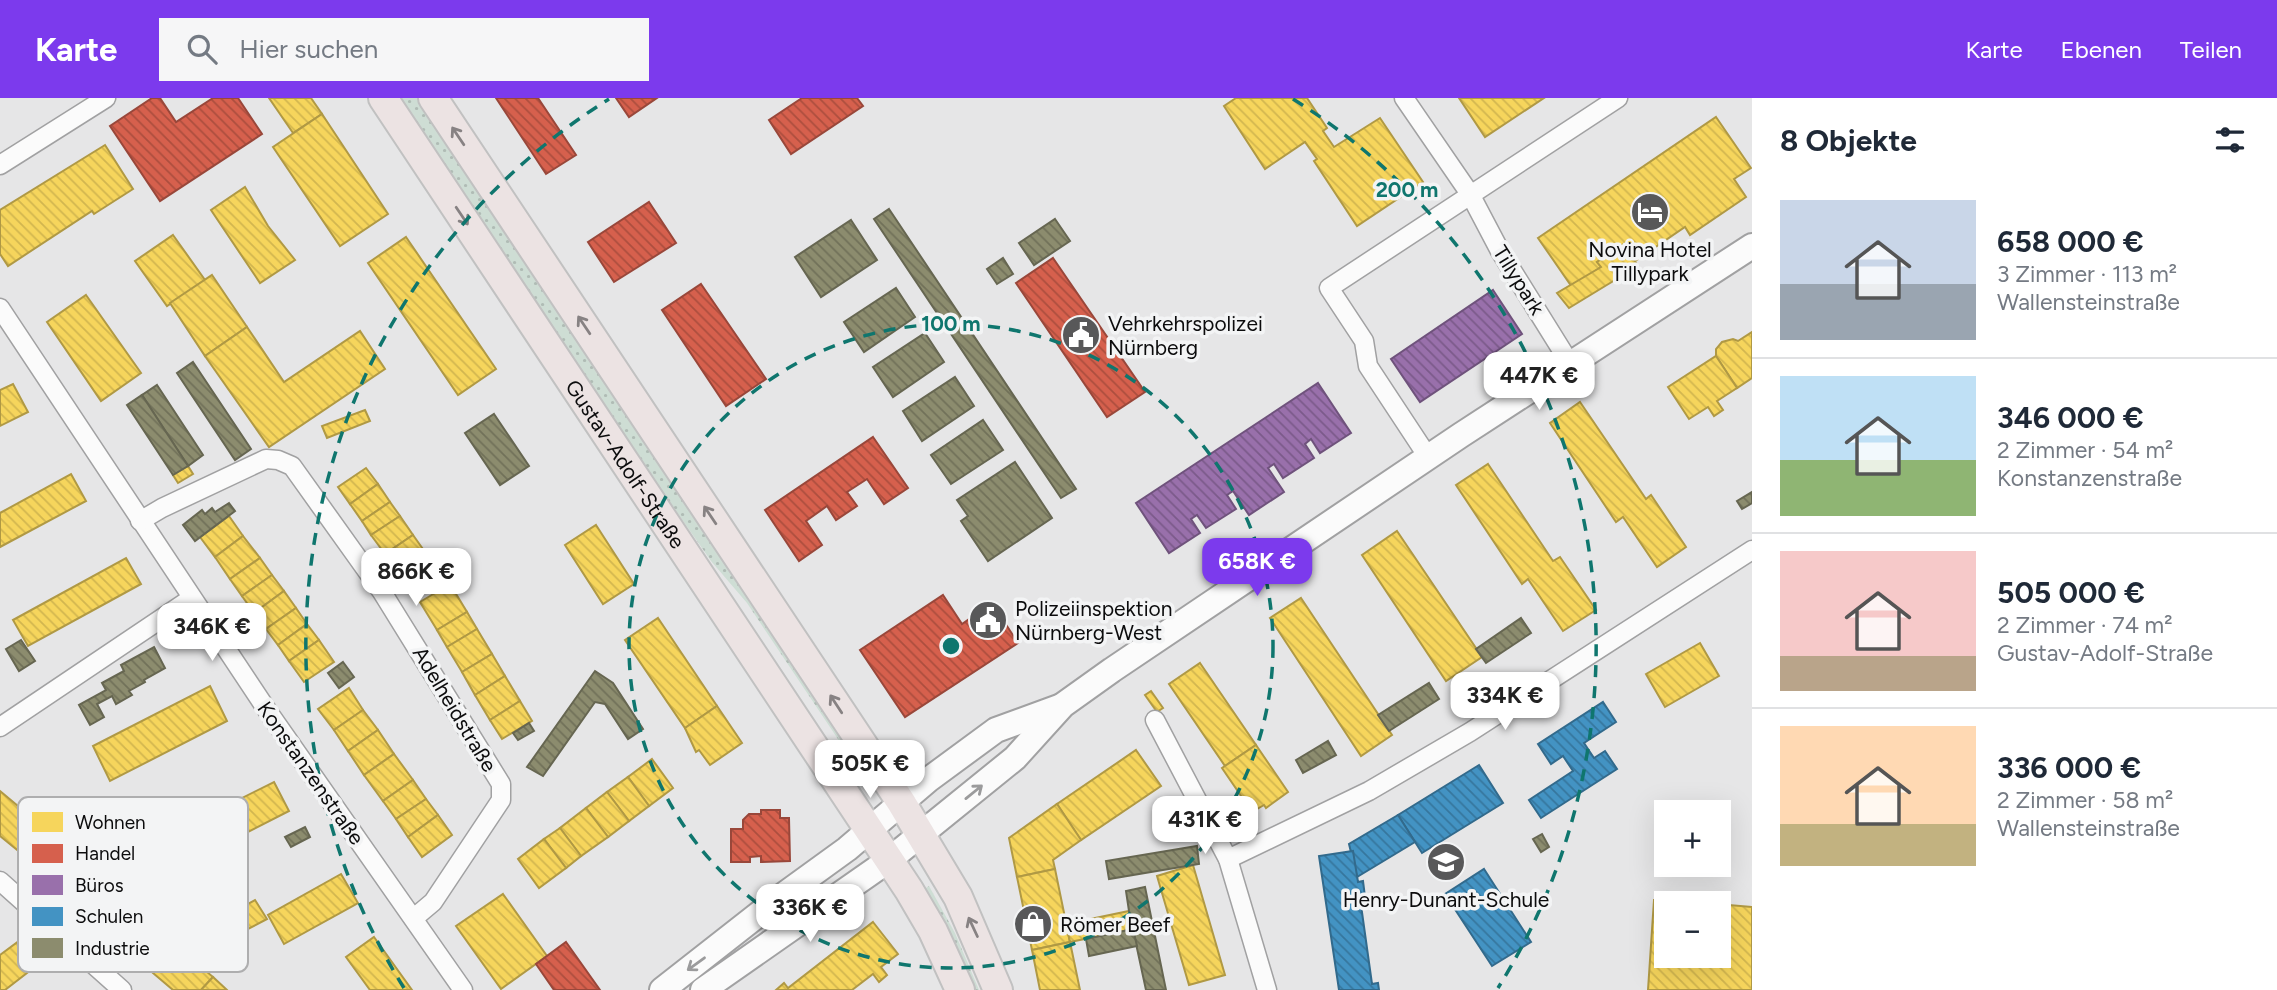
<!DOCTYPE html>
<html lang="de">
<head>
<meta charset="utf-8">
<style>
	:root { --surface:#fff; --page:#f6f6f7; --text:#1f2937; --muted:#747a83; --line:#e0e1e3; --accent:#7c3aed }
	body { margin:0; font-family:Figtree,sans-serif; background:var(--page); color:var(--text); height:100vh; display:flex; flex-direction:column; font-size:26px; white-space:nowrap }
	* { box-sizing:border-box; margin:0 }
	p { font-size:23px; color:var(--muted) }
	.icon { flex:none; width:38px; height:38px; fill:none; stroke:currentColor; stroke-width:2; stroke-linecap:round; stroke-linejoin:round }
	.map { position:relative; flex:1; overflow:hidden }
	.panel { display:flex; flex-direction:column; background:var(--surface); width:525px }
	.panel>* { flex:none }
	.tools { position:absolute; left:1654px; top:702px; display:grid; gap:14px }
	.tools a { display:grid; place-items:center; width:77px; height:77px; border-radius:0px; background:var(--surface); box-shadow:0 7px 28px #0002; font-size:35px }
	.price { position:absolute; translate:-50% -60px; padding:0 16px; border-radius:14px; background:#fff; color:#222; font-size:23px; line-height:46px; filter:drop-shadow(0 2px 4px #0008) }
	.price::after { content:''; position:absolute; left:50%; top:42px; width:21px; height:16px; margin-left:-10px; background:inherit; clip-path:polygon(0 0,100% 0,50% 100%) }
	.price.current { background:var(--accent); color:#fff }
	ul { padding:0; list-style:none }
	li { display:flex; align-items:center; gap:21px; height:175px; padding:0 28px }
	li+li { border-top:2px solid var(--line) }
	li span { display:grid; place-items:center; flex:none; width:196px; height:140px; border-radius:0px; color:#555 }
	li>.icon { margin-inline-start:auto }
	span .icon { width:84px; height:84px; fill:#fffc; stroke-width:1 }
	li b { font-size:30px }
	h2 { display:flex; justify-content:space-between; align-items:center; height:84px; padding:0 28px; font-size:30px }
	header { display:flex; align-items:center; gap:42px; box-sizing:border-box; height:98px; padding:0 35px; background:var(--accent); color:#fff }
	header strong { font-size:33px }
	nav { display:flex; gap:38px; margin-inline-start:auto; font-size:24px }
	.search { width:490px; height:63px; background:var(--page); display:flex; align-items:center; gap:18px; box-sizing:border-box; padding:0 24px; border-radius:0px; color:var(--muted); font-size:26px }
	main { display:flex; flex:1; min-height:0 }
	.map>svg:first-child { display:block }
	.grass { fill:url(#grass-dots) }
	.homes { fill:url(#homes-back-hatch); stroke:#b09944; stroke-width:2 }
	.shops { fill:url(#shops-back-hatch); stroke:#99473a; stroke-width:2 }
	.offices { fill:url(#offices-back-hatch); stroke:#6f527c; stroke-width:2 }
	.schools { fill:url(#schools-back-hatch); stroke:#326a8c; stroke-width:2 }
	.industry { fill:url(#industry-back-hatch); stroke:#666651; stroke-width:2 }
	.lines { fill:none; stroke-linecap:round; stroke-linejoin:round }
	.street-casing { stroke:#a1a1a2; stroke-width:21 }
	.secondary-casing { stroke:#a1a1a2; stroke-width:28 }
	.primary-casing { stroke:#c1c1c1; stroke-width:32 }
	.street { stroke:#fbfbfb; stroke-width:18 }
	.secondary { stroke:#fbfbfb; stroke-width:24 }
	.primary { stroke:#ece3e3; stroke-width:28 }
	.oneway { stroke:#878283 }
	.oneway2 { stroke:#9b9b9c }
	.ring { fill:none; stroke:#0f766e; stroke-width:3.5; stroke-dasharray:12 9 }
	.labels { text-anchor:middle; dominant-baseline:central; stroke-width:7; stroke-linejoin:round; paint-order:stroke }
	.poi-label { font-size:21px; fill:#0c0c0d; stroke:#f3f4f5; text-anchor:start }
	.street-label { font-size:21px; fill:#0c0c0d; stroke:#f3f4f5 }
	.key { fill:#f3f4f5; stroke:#aeaeaf; stroke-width:2 }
	.key-label { font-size:19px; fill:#0c0c0d }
	.centre { fill:#0f766e; stroke:#f3f4f5; stroke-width:3.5 }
	.ring-label { font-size:21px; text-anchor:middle; font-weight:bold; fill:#0f766e; stroke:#f3f4f5; stroke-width:7; stroke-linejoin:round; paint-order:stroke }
</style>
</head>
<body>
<header>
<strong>Karte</strong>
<div class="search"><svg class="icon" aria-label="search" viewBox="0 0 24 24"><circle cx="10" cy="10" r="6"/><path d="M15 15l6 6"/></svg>Hier suchen</div>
<nav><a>Karte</a><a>Ebenen</a><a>Teilen</a></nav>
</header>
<main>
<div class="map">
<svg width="1752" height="892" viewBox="0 0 1752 892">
	<defs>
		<pattern id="grass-dots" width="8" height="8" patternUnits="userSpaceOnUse" patternTransform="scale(1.75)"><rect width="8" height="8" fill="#ceddd4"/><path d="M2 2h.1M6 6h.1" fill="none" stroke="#b0bcb5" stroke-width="1.8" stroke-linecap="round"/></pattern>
		<pattern id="homes-back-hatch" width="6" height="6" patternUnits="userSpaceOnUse" patternTransform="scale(1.75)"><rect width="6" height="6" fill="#f6d55c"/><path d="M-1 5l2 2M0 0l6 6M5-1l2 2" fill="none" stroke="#d2b64f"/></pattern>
		<pattern id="shops-back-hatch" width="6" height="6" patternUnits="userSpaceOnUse" patternTransform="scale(1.75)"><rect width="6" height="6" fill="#d6604d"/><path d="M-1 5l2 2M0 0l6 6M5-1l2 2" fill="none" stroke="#ac4e3e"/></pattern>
		<pattern id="offices-back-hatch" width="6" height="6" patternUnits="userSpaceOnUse" patternTransform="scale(1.75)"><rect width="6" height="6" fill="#9970ab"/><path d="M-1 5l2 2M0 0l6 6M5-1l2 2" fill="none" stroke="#7b5a8a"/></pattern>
		<pattern id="schools-back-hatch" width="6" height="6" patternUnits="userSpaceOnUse" patternTransform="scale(1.75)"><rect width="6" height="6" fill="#4393c3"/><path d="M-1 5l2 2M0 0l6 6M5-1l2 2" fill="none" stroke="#36769d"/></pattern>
		<pattern id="industry-back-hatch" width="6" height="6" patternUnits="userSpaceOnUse" patternTransform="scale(1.75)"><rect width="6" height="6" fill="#8c8c6e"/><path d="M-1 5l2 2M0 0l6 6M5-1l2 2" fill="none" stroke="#717159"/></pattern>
	</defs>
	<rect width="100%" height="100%" fill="#e6e6e7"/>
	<!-- grass -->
	<g class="grass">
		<polygon points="400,0 422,0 866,669 860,674 747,505 711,463 639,360"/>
		<polygon points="929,788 955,835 979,892 972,892 923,792"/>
	</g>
	<!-- homes -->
	<g class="homes">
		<polygon points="269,0 311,0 322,16 293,35"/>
		<polygon points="1236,0 1307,0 1327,30 1323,33 1334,49 1380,20 1423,84 1357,128 1314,63 1317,61 1305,44 1265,71 1224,8"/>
		<polygon points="1459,0 1544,0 1485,39"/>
		<polygon points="322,16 388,116 340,148 273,49"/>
		<polygon points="1716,19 1751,70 1734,81 1746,99 1690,137 1685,129 1635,163 1624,146 1597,164 1601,169 1572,189 1538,140"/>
		<polygon points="105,47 133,91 94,116 92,113 8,168 0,156 0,112"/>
		<polygon points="245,89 268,128 295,162 260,185 211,112"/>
		<polygon points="173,137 205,182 167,208 135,163"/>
		<polygon points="406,139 496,271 458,297 368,165"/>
		<polygon points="1624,146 1638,168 1569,210 1557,195 1601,169 1597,164"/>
		<polygon points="212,177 247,229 205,258 170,205"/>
		<polygon points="86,197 141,275 101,303 47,224"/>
		<polygon points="247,229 284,284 360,233 385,271 269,349 205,258"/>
		<polygon points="1752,234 1752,280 1737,290 1716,258 1716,251 1722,244 1733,241 1738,243"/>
		<polygon points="1716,258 1737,290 1717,303 1723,312 1714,318 1708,309 1689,321 1668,289"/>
		<polygon points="13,286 28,314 0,328 0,292"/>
		<polygon points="1580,304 1646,401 1651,397 1686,449 1657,469 1623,419 1616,424 1550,325"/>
		<polygon points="365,312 370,323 327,340 322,328"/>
		<polygon points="1488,366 1553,463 1560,459 1596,512 1563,533 1528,481 1522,486 1456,387"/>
		<polygon points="188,368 193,376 178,385 173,377"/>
		<polygon points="366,370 378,386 350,406 338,389"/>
		<polygon points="71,376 86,403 0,449 0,415"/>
		<polygon points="378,386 390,404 362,423 350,406"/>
		<polygon points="390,404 400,418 371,437 362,423"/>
		<polygon points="229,418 243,438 215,459 200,439"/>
		<polygon points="400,418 413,437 385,456 371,437"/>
		<polygon points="596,427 634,486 603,506 565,447"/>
		<polygon points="1397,433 1482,559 1446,583 1362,457"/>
		<polygon points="413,437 430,461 401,481 385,456"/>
		<polygon points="243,438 260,460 230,481 215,459"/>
		<polygon points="126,460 141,486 28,548 13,522"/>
		<polygon points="260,460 272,477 242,498 230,481"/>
		<polygon points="272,477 284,493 254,515 242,498"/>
		<polygon points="450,486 467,514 437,532 420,504"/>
		<polygon points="284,493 296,510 266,531 254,515"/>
		<polygon points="1301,500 1392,637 1361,658 1270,520"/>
		<polygon points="296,510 307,526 278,547 266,531"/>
		<polygon points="467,514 477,531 447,549 437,532"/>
		<polygon points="658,520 717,608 685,630 625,542"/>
		<polygon points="307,526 319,542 289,563 278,547"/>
		<polygon points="477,531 492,556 462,574 447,549"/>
		<polygon points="319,542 334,564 304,584 289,563"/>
		<polygon points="1700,545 1719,578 1665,609 1646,576"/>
		<polygon points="492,556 505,578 475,597 462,574"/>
		<polygon points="1200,565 1256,647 1225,668 1169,586"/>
		<polygon points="505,578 520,603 490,622 475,597"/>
		<polygon points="210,588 227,623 110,683 93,648"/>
		<polygon points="349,590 363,612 334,632 318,611"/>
		<polygon points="1151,593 1163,610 1157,614 1145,597"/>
		<polygon points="520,603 532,623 502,641 490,622"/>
		<polygon points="717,608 742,645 710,667 699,652 696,654 685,630"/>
		<polygon points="363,612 378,632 348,653 334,632"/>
		<polygon points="378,632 394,656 364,677 348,653"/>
		<polygon points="1256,647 1288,694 1266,710 1264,707 1252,714 1222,670"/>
		<polygon points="1136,652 1161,688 1081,742 1057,706"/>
		<polygon points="394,656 413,682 383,703 364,677"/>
		<polygon points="652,661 673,690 649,708 628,679"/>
		<polygon points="628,679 649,708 629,723 607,694"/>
		<polygon points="413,682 426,701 396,721 383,703"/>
		<polygon points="274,684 289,713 199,759 184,729"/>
		<polygon points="0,693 49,734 40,745 55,758 43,773 0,738"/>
		<polygon points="607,694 629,723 608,739 586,710"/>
		<polygon points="426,701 438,717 408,739 396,721"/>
		<polygon points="1057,706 1081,742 1053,762 1055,771 1017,779 1009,740"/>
		<polygon points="586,710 608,739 581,758 560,730"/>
		<polygon points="438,717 452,737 422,759 408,739"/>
		<polygon points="560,730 581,758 566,770 544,741"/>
		<polygon points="544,741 566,770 539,790 518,761"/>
		<polygon points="1193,767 1225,877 1189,887 1157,778"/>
		<polygon points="1055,771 1070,844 1032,852 1017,779"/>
		<polygon points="145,772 174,797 155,820 176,838 172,844 213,879 201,892 173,892 120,847 152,810 129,791"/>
		<polygon points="341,776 358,805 284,846 268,817"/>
		<polygon points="503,796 547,858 501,891 456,828"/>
		<polygon points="255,802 267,821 248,831 233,814"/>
		<polygon points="1654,802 1697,805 1666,805 1666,858 1718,858 1718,806 1752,809 1752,892 1648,892"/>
		<polygon points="1129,813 1133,831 1070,844 1066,826"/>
		<polygon points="873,824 898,856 881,869 887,877 879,884 873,876 852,892 776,892 784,885 788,890"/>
		<polygon points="27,837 45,861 5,892 0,892 0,857"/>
		<polygon points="374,839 412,892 370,892 346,859"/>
		<polygon points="1070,844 1080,892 1040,892 1032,852"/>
		<polygon points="213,879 227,892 201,892"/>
	</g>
	<!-- shops -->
	<g class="shops">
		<polygon points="152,0 160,0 176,24 213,0 238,0 262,36 160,103 110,28"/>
		<polygon points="496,0 538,0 576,57 546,76"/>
		<polygon points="616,0 657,0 629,19"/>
		<polygon points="802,0 857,0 863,8 791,56 769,22"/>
		<polygon points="649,104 676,145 614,184 588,144"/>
		<polygon points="1053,160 1145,294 1107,319 1016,185"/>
		<polygon points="701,186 766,281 726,308 662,212"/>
		<polygon points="873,339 908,390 884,406 867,381 847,394 857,408 836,422 827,408 806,423 822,447 799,463 765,412"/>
		<polygon points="943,497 962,526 992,505 1018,545 905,619 860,552"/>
		<polygon points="761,712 780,712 780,720 789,720 790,763 761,764 761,758 750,759 750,764 731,764 731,731 743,731 743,722 749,716 761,716"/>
		<polygon points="566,844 600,892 554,892 536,866"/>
	</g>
	<!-- offices -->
	<g class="offices">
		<polygon points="1493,192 1522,236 1420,304 1391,261"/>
		<polygon points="1318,285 1351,335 1320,355 1311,341 1305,346 1314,360 1283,380 1274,366 1268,370 1284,394 1249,417 1233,393 1227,397 1236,411 1206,430 1197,417 1191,421 1200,435 1169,455 1136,405"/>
	</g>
	<!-- schools -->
	<g class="schools">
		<polygon points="1603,604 1616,624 1584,645 1594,660 1605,653 1617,671 1541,720 1529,702 1573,673 1563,658 1551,666 1538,646"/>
		<polygon points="1479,667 1503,705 1422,755 1398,717"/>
		<polygon points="1398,717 1415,744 1357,779 1349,746"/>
		<polygon points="1353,753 1358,784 1363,783 1365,799 1360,800 1372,886 1378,885 1379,892 1339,892 1319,758"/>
		<polygon points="1484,771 1531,844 1492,868 1445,796"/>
	</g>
	<!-- industry -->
	<g class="industry">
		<polygon points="889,111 1076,391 1061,400 874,121"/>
		<polygon points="1055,121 1070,143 1034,167 1019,145"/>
		<polygon points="851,122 877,162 821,199 795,159"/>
		<polygon points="1003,160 1013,176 997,186 987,171"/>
		<polygon points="896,190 915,219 864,254 844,224"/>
		<polygon points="925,235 944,264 893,299 873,269"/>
		<polygon points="193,264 251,351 235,362 177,275"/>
		<polygon points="955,279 974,308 922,343 903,313"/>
		<polygon points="157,287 203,357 188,368 142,297"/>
		<polygon points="142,297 188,368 173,377 127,307"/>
		<polygon points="494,316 529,368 500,387 465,335"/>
		<polygon points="983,322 1003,352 951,386 931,357"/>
		<polygon points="1015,364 1052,420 988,463 961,423 968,418 957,402"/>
		<polygon points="1752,394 1752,405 1742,411 1737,403"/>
		<polygon points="229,405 235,413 195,443 183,427 202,412 205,416 212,410 215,414"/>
		<polygon points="1521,520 1531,535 1486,565 1476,551"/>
		<polygon points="21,542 35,563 19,573 6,551"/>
		<polygon points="154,549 165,570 144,582 145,584 129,593 132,597 116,606 112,598 97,606 104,619 90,627 79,607 106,592 102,585 124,573 121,567"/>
		<polygon points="343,564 354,579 339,590 328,575"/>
		<polygon points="595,573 613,585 643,631 628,641 605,606 595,604 543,678 527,669"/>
		<polygon points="1429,585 1439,601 1389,633 1378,617"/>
		<polygon points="529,625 534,633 518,642 513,635"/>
		<polygon points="1328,643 1336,657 1303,675 1296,662"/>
		<polygon points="305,729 310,739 291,749 285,739"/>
		<polygon points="1542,736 1549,749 1541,754 1533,741"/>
		<polygon points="1197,748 1199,766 1109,781 1106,763"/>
		<polygon points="1145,789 1166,892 1146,892 1129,813 1126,793"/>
		<polygon points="1133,831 1137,848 1089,858 1086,841"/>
	</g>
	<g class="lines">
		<defs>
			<g id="street">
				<polyline points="1404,0 1470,96 1500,153 1571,267"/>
				<polyline points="0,67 106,0"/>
				<polyline points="0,210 269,615 463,892"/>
				<polyline points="1428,359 1368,268 1364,243 1329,190 1618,0"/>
				<polyline points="140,423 162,410 266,361 278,362 292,368 382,494 501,686 501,702 433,804 414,820"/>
				<polyline points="1155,622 1228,761 1267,892"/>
				<polyline points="0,629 192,500"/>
				<polyline points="1228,761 1369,693 1470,634 1752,452"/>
				<polyline points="0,783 122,892"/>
			</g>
			<g id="secondary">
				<polyline points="662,892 778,801 847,751 928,682 996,632 1059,609"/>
				<polyline points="703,892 889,762 1015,660 1063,607 1112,572 1461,337 1752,148"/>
			</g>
			<g id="primary">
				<path id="s1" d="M383,0L909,792L933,833L960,892"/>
				<polyline points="433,0 901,704 958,799 998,892"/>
			</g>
		</defs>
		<!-- street casing -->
		<use href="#street" class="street-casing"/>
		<!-- secondary casing -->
		<use href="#secondary" class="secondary-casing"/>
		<!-- primary casing -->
		<use href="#primary" class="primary-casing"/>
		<!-- street -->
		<use href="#street" class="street"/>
		<!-- secondary -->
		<use href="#secondary" class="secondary"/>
		<!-- primary -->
		<use href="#primary" class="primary"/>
	</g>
	<!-- one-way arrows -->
	<defs><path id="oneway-shaft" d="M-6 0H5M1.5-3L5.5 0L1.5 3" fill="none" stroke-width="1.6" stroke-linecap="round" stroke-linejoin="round" transform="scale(1.75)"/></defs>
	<g class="oneway">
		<use href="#oneway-shaft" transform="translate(458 38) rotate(-124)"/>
		<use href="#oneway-shaft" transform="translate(462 118) rotate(56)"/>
		<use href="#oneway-shaft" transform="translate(584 227) rotate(-124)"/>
		<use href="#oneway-shaft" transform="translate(710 417) rotate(-124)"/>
		<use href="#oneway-shaft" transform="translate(836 606) rotate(-123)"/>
		<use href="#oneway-shaft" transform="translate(973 829) rotate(-115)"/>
	</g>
	<g class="oneway2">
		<use href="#oneway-shaft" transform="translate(974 694) rotate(-39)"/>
		<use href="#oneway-shaft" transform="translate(696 866) rotate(144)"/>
	</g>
	<!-- distance rings -->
	<g class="ring">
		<circle cx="951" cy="548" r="322"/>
		<path d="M404 890A645 645 0 0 1 609 1M1293 1A645 645 0 0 1 1498 890"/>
	</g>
	<!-- icons -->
	<defs>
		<symbol id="hotel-disc" viewBox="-11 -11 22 22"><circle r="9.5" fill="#585859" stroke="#f3f4f5"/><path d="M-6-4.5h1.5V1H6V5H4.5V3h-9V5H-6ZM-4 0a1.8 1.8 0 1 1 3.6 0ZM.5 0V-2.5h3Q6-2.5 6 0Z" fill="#fff"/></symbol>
		<symbol id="civic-disc" viewBox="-11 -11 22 22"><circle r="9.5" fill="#585859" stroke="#f3f4f5"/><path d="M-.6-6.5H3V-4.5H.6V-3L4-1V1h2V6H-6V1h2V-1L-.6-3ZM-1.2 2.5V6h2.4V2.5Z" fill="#fff"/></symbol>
		<symbol id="school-disc" viewBox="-11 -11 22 22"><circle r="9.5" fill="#585859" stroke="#f3f4f5"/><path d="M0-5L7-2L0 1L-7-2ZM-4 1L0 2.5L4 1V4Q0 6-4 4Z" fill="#fff"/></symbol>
		<symbol id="shop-disc" viewBox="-11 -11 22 22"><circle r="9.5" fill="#585859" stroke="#f3f4f5"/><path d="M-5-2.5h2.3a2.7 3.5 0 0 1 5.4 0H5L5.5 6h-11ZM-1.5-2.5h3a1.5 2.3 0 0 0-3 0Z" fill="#fff"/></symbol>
	</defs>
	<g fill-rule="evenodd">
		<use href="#hotel-disc" x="1628" y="92" width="44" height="44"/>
		<use href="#civic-disc" x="1059" y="215" width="44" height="44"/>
		<use href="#civic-disc" x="966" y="500" width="44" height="44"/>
		<use href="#school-disc" x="1424" y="742" width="44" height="44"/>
		<use href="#shop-disc" x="1011" y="804" width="44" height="44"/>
	</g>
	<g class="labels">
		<!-- poi labels -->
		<g class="poi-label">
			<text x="1650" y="151" text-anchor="middle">Novina Hotel<tspan x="1650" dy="24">Tillypark</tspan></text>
			<text x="1108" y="225">Vehrkehrspolizei<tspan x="1108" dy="24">Nürnberg</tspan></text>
			<text x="1015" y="510">Polizeiinspektion<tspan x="1015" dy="24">Nürnberg-West</tspan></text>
			<text x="1446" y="801" text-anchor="middle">Henry-Dunant-Schule</text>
			<text x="1060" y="826">Römer Beef</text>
		</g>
		<!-- street labels -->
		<g class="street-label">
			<text transform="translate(1519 182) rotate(58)">Tillypark</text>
			<text stroke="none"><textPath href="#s1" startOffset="439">Gustav-Adolf-Straße</textPath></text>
			<text transform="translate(455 611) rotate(59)">Adelheidstraße</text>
			<text transform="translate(311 675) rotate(55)">Konstanzenstraße</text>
		</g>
	</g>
	<!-- legend -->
	<rect x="18" y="699" width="230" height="175" rx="10" class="key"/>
	<rect x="32" y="714" width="31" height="20" fill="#f6d55c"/>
	<rect x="32" y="746" width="31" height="19" fill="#d6604d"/>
	<rect x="32" y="777" width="31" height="20" fill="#9970ab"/>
	<rect x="32" y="809" width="31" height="19" fill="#4393c3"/>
	<rect x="32" y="840" width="31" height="20" fill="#8c8c6e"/>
	<g class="key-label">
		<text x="75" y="731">Wohnen</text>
		<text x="75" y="762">Handel</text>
		<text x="75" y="794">Büros</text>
		<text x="75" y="825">Schulen</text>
		<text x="75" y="857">Industrie</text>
	</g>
	<circle cx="951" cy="548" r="10" class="centre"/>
	<g class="ring-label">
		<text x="1407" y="99">200 m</text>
		<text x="951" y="233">100 m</text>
	</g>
</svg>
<div class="tools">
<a>+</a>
<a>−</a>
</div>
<b class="price" style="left:1539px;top:314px">447K €</b>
<b class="price current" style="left:1257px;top:500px">658K €</b>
<b class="price" style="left:416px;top:510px">866K €</b>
<b class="price" style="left:212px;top:565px">346K €</b>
<b class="price" style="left:1505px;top:634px">334K €</b>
<b class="price" style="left:870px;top:702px">505K €</b>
<b class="price" style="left:1205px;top:758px">431K €</b>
<b class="price" style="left:810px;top:846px">336K €</b>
</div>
<section class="panel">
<h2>8 Objekte<svg class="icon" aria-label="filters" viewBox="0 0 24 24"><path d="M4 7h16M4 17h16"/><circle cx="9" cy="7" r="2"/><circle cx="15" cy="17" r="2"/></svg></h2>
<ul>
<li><span style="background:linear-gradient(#c9d6e8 60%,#9aa5b1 0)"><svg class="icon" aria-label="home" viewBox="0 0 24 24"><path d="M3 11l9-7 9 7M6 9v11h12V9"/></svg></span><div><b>658 000 €</b><p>3 Zimmer · 113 m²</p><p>Wallensteinstraße</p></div></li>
<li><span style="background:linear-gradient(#bfe0f5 60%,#8fb573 0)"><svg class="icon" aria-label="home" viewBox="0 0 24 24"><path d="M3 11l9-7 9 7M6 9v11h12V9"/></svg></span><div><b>346 000 €</b><p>2 Zimmer · 54 m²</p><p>Konstanzenstraße</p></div></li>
<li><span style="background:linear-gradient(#f6c9c9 75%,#b9a48a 0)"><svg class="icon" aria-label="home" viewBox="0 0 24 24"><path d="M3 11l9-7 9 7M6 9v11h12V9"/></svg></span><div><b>505 000 €</b><p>2 Zimmer · 74 m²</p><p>Gustav-Adolf-Straße</p></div></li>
<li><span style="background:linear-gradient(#ffd9b3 70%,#c2b280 0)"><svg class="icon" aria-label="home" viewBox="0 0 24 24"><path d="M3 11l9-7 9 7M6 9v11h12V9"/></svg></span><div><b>336 000 €</b><p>2 Zimmer · 58 m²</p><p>Wallensteinstraße</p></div></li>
</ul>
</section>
</main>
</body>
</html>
